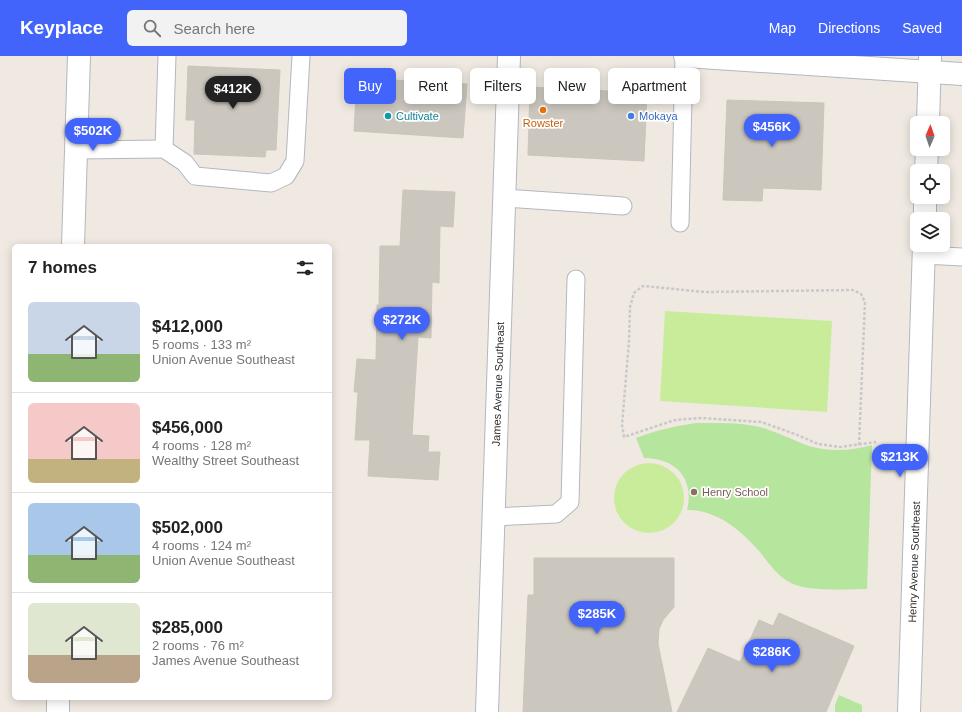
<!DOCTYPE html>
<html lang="en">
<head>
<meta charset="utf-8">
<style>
	:root { --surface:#fff; --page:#f2f2f2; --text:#222; --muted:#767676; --line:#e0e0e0; --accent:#4264fb }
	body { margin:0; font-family:Helvetica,sans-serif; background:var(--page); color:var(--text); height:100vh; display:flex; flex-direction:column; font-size:15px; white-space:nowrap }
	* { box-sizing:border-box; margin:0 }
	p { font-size:13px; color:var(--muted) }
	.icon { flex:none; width:22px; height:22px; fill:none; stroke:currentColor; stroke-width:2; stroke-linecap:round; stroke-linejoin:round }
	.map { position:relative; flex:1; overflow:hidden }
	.side { position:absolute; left:12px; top:188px; width:320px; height:456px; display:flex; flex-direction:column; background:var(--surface); border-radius:6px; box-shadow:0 2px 10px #0003 }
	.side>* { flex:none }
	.hud { position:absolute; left:344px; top:12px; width:380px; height:36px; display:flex; gap:8px }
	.needle { width:26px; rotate:2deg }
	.fabs { position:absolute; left:910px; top:60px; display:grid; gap:8px }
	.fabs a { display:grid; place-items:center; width:40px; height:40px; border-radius:6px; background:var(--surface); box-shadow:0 2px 10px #0003; font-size:20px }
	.price { position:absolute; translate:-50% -34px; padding:0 9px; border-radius:14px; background:var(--accent); color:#fff; font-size:13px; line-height:26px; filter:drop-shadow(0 1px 2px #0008) }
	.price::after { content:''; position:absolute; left:50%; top:24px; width:12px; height:9px; margin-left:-6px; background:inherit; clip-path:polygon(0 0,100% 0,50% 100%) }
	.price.active { background:#222; color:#fff }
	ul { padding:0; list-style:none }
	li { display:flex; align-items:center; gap:12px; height:100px; padding:0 16px }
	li+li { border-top:1px solid var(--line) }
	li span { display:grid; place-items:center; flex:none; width:112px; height:80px; border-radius:6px; color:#555 }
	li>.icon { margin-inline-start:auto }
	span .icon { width:48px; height:48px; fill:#fffc; stroke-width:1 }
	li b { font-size:17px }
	h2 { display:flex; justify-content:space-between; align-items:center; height:48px; padding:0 16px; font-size:17px }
	.chip { padding:0 14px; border-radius:6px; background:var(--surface); box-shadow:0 2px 10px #0003; font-size:14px; line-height:36px }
	.chip.active { background:var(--accent); color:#fff }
	header { display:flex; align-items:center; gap:24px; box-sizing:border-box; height:56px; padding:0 20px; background:var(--accent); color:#fff }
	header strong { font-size:19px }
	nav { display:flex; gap:22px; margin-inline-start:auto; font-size:14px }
	.search { width:280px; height:36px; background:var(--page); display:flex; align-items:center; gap:10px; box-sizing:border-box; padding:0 14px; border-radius:6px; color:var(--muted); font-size:15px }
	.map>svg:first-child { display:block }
	.green { fill:#b6e59e }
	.pitch { fill:#c9ec9a }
	.building { fill:#cbc7bf; stroke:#cbc5ba }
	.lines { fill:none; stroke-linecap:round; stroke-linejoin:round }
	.service-casing { stroke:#b4b7c1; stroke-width:19 }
	.minor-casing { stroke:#b4b7c1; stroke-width:24 }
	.secondary-casing { stroke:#b4b7c1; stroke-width:24 }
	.path { stroke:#c9c9c9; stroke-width:2.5; stroke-dasharray:3 2; stroke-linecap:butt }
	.service { stroke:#fff; stroke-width:17 }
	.minor { stroke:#fff; stroke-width:22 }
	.secondary { stroke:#fff; stroke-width:22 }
	.food-dot { fill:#e8710a; stroke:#fff; stroke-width:1.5 }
	.culture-dot { fill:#0f9aa8; stroke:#fff; stroke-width:1.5 }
	.shop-dot { fill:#3f7fe0; stroke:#fff; stroke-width:1.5 }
	.education-dot { fill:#8d6e63; stroke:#fff; stroke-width:1.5 }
	.labels { text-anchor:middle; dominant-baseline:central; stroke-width:3.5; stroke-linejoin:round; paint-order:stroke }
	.culture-label { font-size:11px; fill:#0d838f; stroke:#fff; text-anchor:start }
	.shop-label { font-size:11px; fill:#366cbe; stroke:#fff; text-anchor:start }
	.food-label { font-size:11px; fill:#c56008; stroke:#fff }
	.street-label { font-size:11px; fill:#2e2e2e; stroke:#fff }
	.education-label { font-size:11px; fill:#785e54; stroke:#fff; text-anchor:start }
</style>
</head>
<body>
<header>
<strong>Keyplace</strong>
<div class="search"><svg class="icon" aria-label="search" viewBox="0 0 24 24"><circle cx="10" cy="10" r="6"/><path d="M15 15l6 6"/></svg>Search here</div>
<nav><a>Map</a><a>Directions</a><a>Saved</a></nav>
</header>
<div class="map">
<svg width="962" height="656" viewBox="0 0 962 656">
	<rect width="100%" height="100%" fill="#efe9e1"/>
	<!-- green -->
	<g class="green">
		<path d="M696,367C718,367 739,366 760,371C777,376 792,384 809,390C830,396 850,395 872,389L867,533C847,533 808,536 791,527C777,520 769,507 759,495C741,474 715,453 687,454C695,422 675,402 644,402L636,382C656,374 676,370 696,367Z"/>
		<polygon points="839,639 862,649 862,656 835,656 835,649"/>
	</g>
	<!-- pitch -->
	<g class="pitch">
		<polygon points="665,255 832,265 827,356 660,345"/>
		<circle cx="649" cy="442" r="35"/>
	</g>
	<!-- building -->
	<g class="building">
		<polygon points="188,10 280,14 276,94 266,94 265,101 194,98 195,64 186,64"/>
		<polygon points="357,22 467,28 463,82 354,75"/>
		<polygon points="530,31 647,37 644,105 528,99"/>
		<polygon points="727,44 824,47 821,134 763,132 762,145 723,144"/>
		<polygon points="403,134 455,136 453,171 440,170 439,227 432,226 431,282 418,281 412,379 429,380 428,396 440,396 438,424 368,420 370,384 355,384 358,336 354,336 357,303 376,304 377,249 379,249 380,190 400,190"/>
		<polygon points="534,502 674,502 674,551 663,564 659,573 658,588 672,656 523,656 528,539 534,539"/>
		<polygon points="779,557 854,590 826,656 677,656 708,592 740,606 759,564 773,570"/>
	</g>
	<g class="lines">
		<defs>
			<g id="service">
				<polyline points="167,0 164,93 185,107 195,120 271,127 286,120 295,105 301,0"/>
				<polyline points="76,94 164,93"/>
				<polyline points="504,142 623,150"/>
				<polyline points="680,167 684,0"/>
				<polyline points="924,199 962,201"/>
				<polyline points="493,461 556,458 570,446 576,223"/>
			</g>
			<g id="minor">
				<polyline points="928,67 930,0"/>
				<polyline points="926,115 927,93"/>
				<polyline points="925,163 925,141"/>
				<polyline points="73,190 79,0"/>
				<polyline points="58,656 58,642"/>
				<polyline points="487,656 509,0"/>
				<polyline points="909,656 924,189"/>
			</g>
			<polyline id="secondary" points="685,0 962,18"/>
		</defs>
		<!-- service casing -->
		<use href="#service" class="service-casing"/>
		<!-- minor casing -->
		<use href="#minor" class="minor-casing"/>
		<!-- secondary casing -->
		<use href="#secondary" class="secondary-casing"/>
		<!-- path -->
		<polyline class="path" points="859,389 865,246 861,238 853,234 705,236 643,230 634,237 630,251 629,285 622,369 624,381 675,364 701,362 761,366 795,378 818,388 840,391 876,386"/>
		<!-- service -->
		<use href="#service" class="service"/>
		<!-- minor -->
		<use href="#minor" class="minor"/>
		<!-- secondary -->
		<use href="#secondary" class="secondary"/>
	</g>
	<!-- markers -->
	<circle class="food-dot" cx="543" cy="54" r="4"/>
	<circle class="culture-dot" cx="388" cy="60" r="4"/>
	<circle class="shop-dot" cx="631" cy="60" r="4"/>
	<circle class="education-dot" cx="694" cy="436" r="4"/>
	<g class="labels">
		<!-- culture labels -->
		<g class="culture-label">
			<text x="396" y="60">Cultivate</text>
		</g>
		<!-- shop labels -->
		<g class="shop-label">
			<text x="639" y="60">Mokaya</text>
		</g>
		<!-- food labels -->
		<g class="food-label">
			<text x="543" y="67">Rowster</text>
		</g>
		<!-- street labels -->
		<g class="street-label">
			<text transform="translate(498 328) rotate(-88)">James Avenue Southeast</text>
			<text transform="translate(914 506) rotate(-88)">Henry Avenue Southeast</text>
		</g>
		<!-- education labels -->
		<g class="education-label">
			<text x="702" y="436">Henry School</text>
		</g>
	</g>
</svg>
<div class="fabs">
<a><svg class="needle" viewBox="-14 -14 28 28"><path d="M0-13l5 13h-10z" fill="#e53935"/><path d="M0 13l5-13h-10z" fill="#767676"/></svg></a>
<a><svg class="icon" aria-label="locate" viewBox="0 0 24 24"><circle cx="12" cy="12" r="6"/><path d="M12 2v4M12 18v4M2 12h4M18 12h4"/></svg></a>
<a><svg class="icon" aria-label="layers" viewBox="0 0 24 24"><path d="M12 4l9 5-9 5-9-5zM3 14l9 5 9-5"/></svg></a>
</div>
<b class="price active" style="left:233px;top:54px">$412K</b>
<b class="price" style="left:772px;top:92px">$456K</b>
<b class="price" style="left:93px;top:96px">$502K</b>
<b class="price" style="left:402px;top:285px">$272K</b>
<b class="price" style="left:900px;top:422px">$213K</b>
<b class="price" style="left:597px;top:579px">$285K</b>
<b class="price" style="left:772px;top:617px">$286K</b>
<div class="hud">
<a class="chip active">Buy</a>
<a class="chip">Rent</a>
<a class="chip">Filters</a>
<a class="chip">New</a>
<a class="chip">Apartment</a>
</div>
<section class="side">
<h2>7 homes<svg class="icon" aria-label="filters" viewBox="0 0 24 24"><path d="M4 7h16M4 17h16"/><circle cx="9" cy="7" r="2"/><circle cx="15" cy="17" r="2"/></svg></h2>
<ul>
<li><span style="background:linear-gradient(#c9d6e8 65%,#8fb573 0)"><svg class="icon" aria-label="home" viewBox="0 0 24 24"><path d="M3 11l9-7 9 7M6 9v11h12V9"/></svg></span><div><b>$412,000</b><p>5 rooms · 133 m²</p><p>Union Avenue Southeast</p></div></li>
<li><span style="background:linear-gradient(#f6c9c9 70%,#c2b280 0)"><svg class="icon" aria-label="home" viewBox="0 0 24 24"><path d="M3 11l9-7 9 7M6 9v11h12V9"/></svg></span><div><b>$456,000</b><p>4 rooms · 128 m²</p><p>Wealthy Street Southeast</p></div></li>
<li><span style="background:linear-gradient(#a9c7e8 65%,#8fb573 0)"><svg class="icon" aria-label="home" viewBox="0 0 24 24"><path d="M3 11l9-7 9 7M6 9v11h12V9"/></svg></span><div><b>$502,000</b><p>4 rooms · 124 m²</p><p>Union Avenue Southeast</p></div></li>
<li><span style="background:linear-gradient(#dfe7d0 65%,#b9a48a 0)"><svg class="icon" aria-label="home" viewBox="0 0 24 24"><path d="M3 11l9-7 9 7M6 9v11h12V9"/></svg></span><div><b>$285,000</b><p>2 rooms · 76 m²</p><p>James Avenue Southeast</p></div></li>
</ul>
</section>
</div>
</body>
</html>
